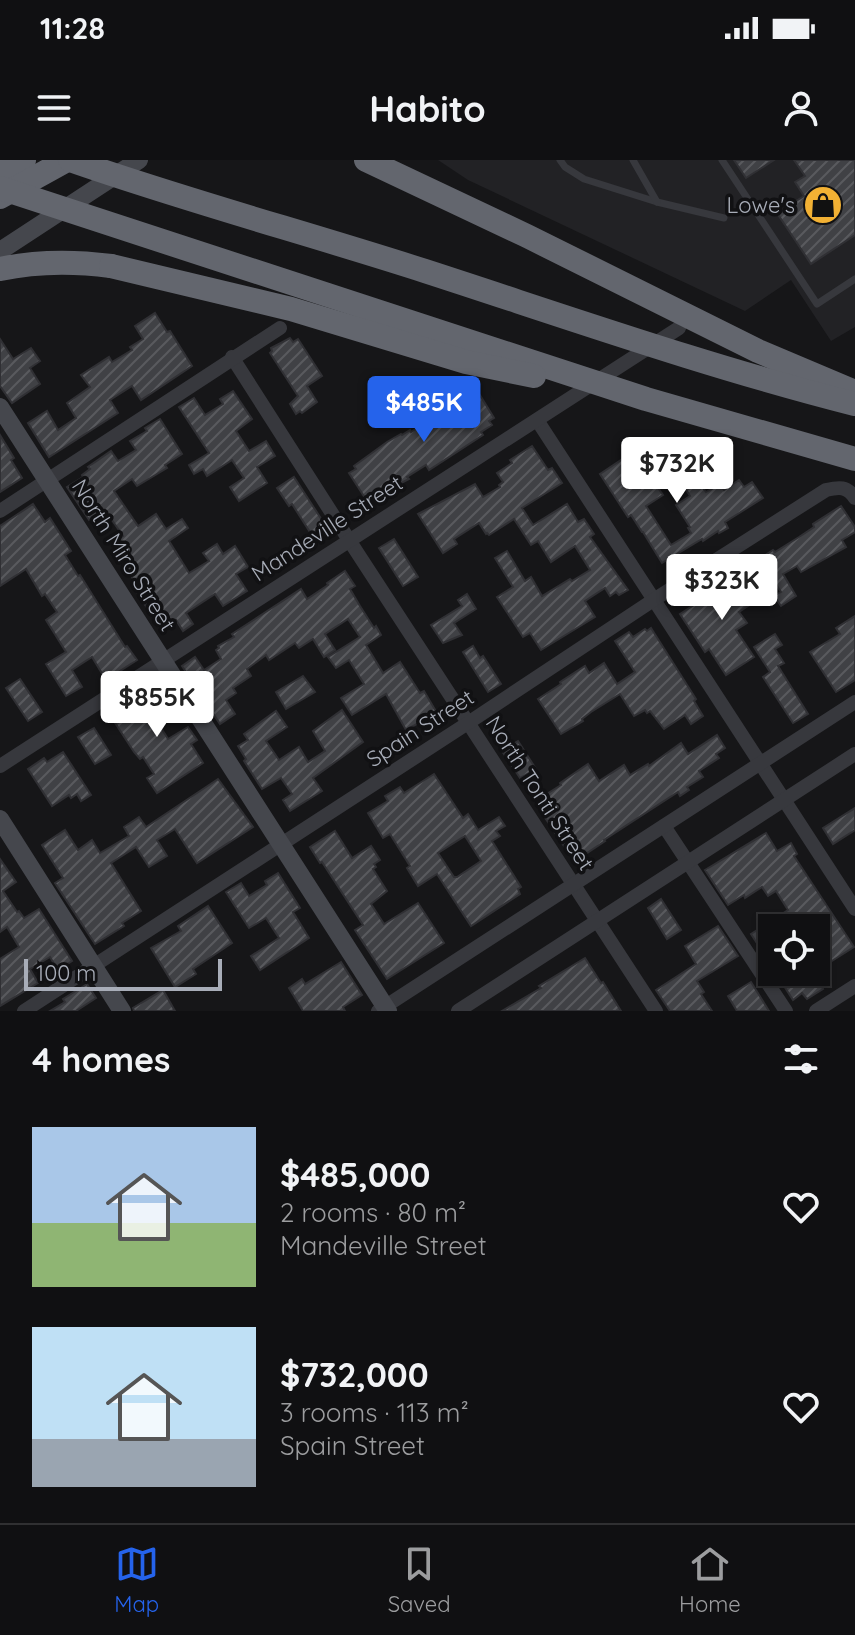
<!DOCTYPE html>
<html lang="en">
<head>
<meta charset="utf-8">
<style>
	:root { --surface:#101012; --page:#1e1e20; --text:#f1f3f6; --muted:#9c9d9f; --line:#303032; --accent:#2563eb }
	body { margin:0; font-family:Quicksand,sans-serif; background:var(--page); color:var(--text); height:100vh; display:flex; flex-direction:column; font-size:30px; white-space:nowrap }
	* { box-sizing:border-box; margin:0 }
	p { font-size:26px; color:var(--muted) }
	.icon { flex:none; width:44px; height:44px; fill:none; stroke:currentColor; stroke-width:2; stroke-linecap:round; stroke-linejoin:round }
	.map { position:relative; height:851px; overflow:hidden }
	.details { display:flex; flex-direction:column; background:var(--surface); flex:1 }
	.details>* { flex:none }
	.controls { position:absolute; left:758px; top:754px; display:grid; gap:16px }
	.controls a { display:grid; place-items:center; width:72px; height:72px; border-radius:0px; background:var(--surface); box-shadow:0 2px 6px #0004,0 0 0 2px var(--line); font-size:40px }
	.scale { position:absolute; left:24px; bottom:20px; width:198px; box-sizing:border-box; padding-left:8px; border:4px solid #a8adb8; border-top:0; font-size:22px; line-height:28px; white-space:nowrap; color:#a8adb8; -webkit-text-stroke:6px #111113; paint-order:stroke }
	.price { position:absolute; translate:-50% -68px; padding:0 18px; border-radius:8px; background:#fff; color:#222; font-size:26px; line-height:52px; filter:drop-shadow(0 2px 4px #0008) }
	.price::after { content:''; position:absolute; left:50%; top:48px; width:24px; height:18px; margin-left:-12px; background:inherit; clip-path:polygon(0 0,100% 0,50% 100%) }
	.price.current { background:var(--accent); color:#fff }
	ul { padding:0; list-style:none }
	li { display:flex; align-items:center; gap:24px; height:200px; padding:0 32px }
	li span { display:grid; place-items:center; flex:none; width:224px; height:160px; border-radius:0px; color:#555 }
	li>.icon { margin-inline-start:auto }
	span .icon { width:96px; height:96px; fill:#fffc; stroke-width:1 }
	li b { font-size:34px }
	h2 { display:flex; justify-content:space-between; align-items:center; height:96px; padding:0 32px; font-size:34px }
	.status { display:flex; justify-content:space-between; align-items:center; height:56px; padding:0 40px; background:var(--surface); direction:ltr }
	.status svg { height:22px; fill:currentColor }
	header { display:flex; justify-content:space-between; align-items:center; height:104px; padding:0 32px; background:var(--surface); font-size:36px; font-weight:800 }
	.menu { display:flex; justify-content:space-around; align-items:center; height:112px; border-top:2px solid var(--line); background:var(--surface); font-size:22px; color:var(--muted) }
	.menu a { display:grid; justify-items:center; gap:4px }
	.menu .current { color:var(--accent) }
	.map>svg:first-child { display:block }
	.built { fill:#222225 }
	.building { fill:url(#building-hatch); stroke:#303034; stroke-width:2; fill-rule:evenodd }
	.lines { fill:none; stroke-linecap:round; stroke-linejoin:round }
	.lane { stroke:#37383d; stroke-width:7 }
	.street { stroke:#37383d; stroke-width:14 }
	.secondary { stroke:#45474d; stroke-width:18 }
	.highway { stroke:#63666e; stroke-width:24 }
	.highway-bridge { stroke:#63666e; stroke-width:24 }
	.labels { text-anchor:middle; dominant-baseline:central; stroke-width:7; stroke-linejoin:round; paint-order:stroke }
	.poi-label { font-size:22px; fill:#a8adb8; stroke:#111113; text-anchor:end }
	.street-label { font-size:22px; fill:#a8adb8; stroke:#111113 }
</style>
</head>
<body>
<div class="status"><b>11:28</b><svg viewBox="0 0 49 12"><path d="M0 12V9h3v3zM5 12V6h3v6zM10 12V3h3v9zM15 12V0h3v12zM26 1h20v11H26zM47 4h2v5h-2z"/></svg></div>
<header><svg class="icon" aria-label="menu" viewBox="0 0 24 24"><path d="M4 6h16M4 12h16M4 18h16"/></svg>Habito<svg class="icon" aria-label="person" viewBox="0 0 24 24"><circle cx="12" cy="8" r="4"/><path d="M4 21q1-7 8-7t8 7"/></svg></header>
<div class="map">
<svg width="855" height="851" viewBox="0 0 855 851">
	<defs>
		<pattern id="building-hatch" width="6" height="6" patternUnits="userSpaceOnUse" patternTransform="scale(2)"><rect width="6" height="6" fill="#404145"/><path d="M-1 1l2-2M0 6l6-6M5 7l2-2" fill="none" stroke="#595a5e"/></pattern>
	</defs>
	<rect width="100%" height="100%" fill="#161618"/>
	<!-- built -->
	<polygon class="built" points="438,0 855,0 855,167 831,181 791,120 745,151 468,20"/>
	<!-- building -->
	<g class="building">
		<polygon points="734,0 774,0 746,18"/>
		<polygon points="794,0 855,0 855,75 811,104 777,53 804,36 795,22 805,16"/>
		<polygon points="155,153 167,172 170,171 192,206 141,240 132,226 110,240 118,253 49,297 28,263 47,251 58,270 76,258 67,243 90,227 81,215 109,197 112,202 132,190 130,187 143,179 135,166"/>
		<polygon points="290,178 293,182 298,179 322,216 307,226 317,242 302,253 300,251 296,254 290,244 298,236 270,193 272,191 271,188"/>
		<polygon points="0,179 13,199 31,188 40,201 30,208 40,224 12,243 0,226"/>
		<polygon points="475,227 494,258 489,261 492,265 481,272 483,275 429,310 426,305 407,317 409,319 367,341 349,313 356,309 354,306 387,282 401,274 402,275 410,270 411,272 431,259 428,254 443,244 442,241 455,232 459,238"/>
		<polygon points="233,231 252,259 236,271 249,291 266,281 275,296 257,307 267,323 239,341 230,327 244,318 232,300 207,316 203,309 194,314 189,305 209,293 179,247 194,238 205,255 223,244 220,239"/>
		<polygon points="160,259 182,294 165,305 167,308 137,326 132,319 114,331 138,366 156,354 166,369 182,359 188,368 169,381 189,413 209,401 203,393 217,384 223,394 235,386 248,407 236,414 247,431 223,446 215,434 186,453 193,464 183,471 176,460 161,470 137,432 140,430 111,384 123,376 105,350 89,360 67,327 83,317 82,315 90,309 88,307 111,291 118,301 136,290 130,281 147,271 145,268"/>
		<polygon points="0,275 14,298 11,300 22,318 0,332"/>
		<polygon points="532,286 548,310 552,308 562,323 522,348 533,365 567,344 578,362 584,359 594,374 590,377 628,430 619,435 616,432 610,436 605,428 585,441 595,457 541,490 530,473 523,477 497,437 513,427 495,398 507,391 525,421 531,417 542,436 570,419 572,421 590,410 575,386 551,402 538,381 531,385 514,359 489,375 487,373 486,374 479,363 454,379 457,384 443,393 418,354 475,324 483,337 500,327 499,325 503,322 497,313 512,303 510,300"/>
		<polygon points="630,294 634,301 638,299 663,335 646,346 671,385 691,373 688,368 690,367 676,345 690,336 680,320 692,313 706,332 720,324 724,330 739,320 744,327 752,322 763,338 725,362 728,368 719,373 718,371 703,381 702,379 662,403 643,372 642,372 631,355 628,357 600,314"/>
		<polygon points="294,317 331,374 317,383 292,344 289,346 277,328"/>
		<polygon points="33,344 45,362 50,358 71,391 65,395 78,416 80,415 125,487 127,486 137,500 106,520 92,497 72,510 82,527 66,536 46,504 66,492 46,460 57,452 45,434 42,436 26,409 0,426 0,366"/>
		<polygon points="841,346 855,367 855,372 842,380 846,387 801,412 797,406 783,414 796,436 781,446 774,436 781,432 759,399 773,390 775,392 799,377 814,367 813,364"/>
		<polygon points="394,379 418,417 403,426 379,388"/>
		<polygon points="345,411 355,426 350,429 360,446 374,468 376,466 381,475 366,485 383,513 400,502 420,533 424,531 437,553 406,570 386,534 352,555 341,538 364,524 349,500 336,508 328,497 360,477 348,459 325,474 335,490 324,497 313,479 299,488 295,483 269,500 266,495 247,509 251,516 233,528 236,533 226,540 235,554 220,564 182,506 195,497 204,510 221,499 216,490 219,488 218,486 234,477 232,474 301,429 307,439 328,425 327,423"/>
		<polygon points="733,413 734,415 736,413 754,442 739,452 747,463 736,470 754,497 726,515 709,489 705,492 680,454 700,441 697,437"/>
		<polygon points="467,434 476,449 454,463 462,475 443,483 431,465 462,446 458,440"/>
		<polygon points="855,456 855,520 836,532 810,492 840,474 836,468"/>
		<polygon points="651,468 696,539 694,541 703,556 691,564 685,555 664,569 650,551 647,553 645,550 634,556 620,534 591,552 582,559 583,561 561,574 538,539 561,524 560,522 585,506 589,513 604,503 617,524 635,512 615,481 629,472 633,477 645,469 647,471"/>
		<polygon points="775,474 782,485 775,489 784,503 778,506 808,554 793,563 763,517 770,512 754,487"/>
		<polygon points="473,486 480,498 483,496 501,524 488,532 463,492"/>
		<polygon points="303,516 315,532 286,549 276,532"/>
		<polygon points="20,519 42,552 28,561 6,528"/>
		<polygon points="159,523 173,547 155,558 168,579 188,567 197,580 191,584 203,603 157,633 147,618 154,614 143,597 140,599 134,592 110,555 146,534 145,532"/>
		<polygon points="342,550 363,582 313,618 322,631 290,651 283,640 292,634 281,618 262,629 244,601 246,599 238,586 248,580 244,574 276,551 287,567 266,581 279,600 299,587 308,602 325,591 313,571"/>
		<polygon points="94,568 111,595 95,604 78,577"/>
		<polygon points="717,575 725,588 716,594 719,598 699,611 703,617 687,627 689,630 680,636 678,632 604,680 605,681 581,697 577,691 574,694 567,684 564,686 540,650 547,646 542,637 561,625 560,623 588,604 599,621 624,605 630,615 648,604 649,606 681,583 688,594"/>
		<polygon points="518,581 536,609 520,618 502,591"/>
		<polygon points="63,592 91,635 81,641 77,634 71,638 69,635 52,646 28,609 44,598 47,602"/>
		<path d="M434,614L463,658L468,654L478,670L499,657L505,666L496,671L500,676L492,681L521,727L518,729L520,734L471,766L437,714L418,726L407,708L410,706L390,674L383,678L368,653L388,641L385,636L400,627L404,633ZM465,676L481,701L457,717H454L438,693Z"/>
		<polygon points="218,619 253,667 197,703 175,669 157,680 167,696 149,707 136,687 111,703 141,751 122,763 124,766 95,784 55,723 63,718 42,685 65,670 78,690 92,680 100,693 129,676 124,667 139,657 146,667"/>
		<polygon points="855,648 855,670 833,684 823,668"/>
		<polygon points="335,671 352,698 371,686 380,700 374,704 376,707 373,709 387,731 371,744 384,764 418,743 444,783 387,819 355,770 363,765 322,702 320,703 310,687"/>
		<polygon points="766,673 777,691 791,683 797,694 794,696 854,787 816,811 816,768 772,768 772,806 751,774 788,750 776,731 768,736 762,727 745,738 744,735 728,745 705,710"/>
		<polygon points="0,699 16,722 3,731 17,752 19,751 24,758 39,749 72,801 58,810 50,797 30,809 38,823 0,846 0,799 19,787 7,767 0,772"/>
		<polygon points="278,713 300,748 293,752 309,778 260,810 251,796 279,778 266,758 249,768 226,732 241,723 249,736 267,725 265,721"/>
		<polygon points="661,739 681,770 667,779 648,748"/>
		<polygon points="208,746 232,783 193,809 196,814 175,827 151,788 181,771 178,766"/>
		<polygon points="718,766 738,796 697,821 704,832 701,834 712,851 670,851 656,830 696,804 685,786"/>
		<polygon points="585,798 601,823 603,822 621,851 502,851 541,828 539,826"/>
		<polygon points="341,802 362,835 343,847 345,851 303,851 289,828 302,819 305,824"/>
		<polygon points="775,812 812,812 823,829 807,839 802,833 793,840"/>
		<polygon points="751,822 769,851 737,851 728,836"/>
		<polygon points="87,824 96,838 76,851 50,851 65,842 63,839"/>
		<polygon points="163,830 175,851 134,851 133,848"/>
	</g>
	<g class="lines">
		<!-- lane -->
		<g class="lane">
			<polyline points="560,0 565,7 584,19 657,42 724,58"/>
			<polyline points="633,0 657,42"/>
			<polyline points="722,0 817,144 855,119"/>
		</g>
		<!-- street -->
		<g class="street">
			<polyline points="232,197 349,380 656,851"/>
			<polyline points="537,260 855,749"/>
			<polyline points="0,351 280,168"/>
			<polyline points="0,606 679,168"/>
			<polyline points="664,666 786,851"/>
			<path d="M24,851L468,563L655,439L826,330C839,327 847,326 855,338"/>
			<polyline points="378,851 855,542"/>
			<polyline points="458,851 855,594"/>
			<polyline points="816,851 855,826"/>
		</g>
		<!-- secondary -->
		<g class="secondary">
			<polyline points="0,91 139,0"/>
			<polyline points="0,247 388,851"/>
			<polyline points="0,659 122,851"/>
		</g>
		<!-- highway -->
		<g class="highway">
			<polyline points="366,0 527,76 758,191 855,232"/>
			<polyline points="0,13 24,0"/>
			<polyline points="0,37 67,0"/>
			<path d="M0,109C37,101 73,101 111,106"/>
		</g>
		<!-- highway-bridge -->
		<g class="highway-bridge">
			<path d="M70,0C187,41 307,73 425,111C567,157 709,207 855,244"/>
			<polyline points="0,28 646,239 855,299"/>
			<polyline points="111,106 291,149 466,202 534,216"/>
		</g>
	</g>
	<!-- icons -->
	<defs>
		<symbol id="shop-disc" viewBox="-11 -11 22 22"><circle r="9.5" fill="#f2b134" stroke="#111113"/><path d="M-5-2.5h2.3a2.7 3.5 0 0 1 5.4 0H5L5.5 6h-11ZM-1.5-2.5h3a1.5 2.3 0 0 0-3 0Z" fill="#111"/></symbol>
	</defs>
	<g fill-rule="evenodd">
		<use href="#shop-disc" x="801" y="23" width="44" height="44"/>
	</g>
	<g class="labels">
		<!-- poi labels -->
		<g class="poi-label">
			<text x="795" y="45">Lowe's</text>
		</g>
		<!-- street labels -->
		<g class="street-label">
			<text transform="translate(327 368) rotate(-33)">Mandeville Street</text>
			<text transform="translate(124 395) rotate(58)">North Miro Street</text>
			<text transform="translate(420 568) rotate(-33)">Spain Street</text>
			<text transform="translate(540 633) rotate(57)">North Tonti Street</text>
		</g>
	</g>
</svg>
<div class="controls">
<a><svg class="icon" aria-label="locate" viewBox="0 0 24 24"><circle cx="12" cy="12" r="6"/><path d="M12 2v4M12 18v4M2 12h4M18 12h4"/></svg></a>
</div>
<div class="scale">100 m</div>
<b class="price current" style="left:424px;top:284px">$485K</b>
<b class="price" style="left:677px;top:345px">$732K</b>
<b class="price" style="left:722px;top:462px">$323K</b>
<b class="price" style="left:157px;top:579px">$855K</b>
</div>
<section class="details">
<h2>4 homes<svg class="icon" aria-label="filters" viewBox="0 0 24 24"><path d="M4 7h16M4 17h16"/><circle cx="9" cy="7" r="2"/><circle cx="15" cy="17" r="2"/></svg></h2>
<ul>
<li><span style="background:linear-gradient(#a9c7e8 60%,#8fb573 0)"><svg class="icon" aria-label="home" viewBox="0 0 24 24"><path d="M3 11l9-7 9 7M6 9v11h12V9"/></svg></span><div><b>$485,000</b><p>2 rooms · 80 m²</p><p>Mandeville Street</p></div><svg class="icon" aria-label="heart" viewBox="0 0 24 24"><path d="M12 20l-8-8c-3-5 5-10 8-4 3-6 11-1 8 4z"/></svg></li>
<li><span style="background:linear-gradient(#bfe0f5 70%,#9aa5b1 0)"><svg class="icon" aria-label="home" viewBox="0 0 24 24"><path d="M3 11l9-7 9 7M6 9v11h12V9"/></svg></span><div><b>$732,000</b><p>3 rooms · 113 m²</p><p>Spain Street</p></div><svg class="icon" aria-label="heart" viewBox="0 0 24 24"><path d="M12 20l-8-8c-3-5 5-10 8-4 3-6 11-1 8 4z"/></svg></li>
</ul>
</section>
<nav class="menu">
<a class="current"><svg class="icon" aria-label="map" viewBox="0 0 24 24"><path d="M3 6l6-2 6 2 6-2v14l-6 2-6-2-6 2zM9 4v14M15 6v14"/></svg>Map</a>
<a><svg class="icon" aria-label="saved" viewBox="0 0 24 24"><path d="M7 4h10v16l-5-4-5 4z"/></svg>Saved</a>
<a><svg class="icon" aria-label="home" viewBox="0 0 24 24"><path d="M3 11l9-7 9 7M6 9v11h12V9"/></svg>Home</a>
</nav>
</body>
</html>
